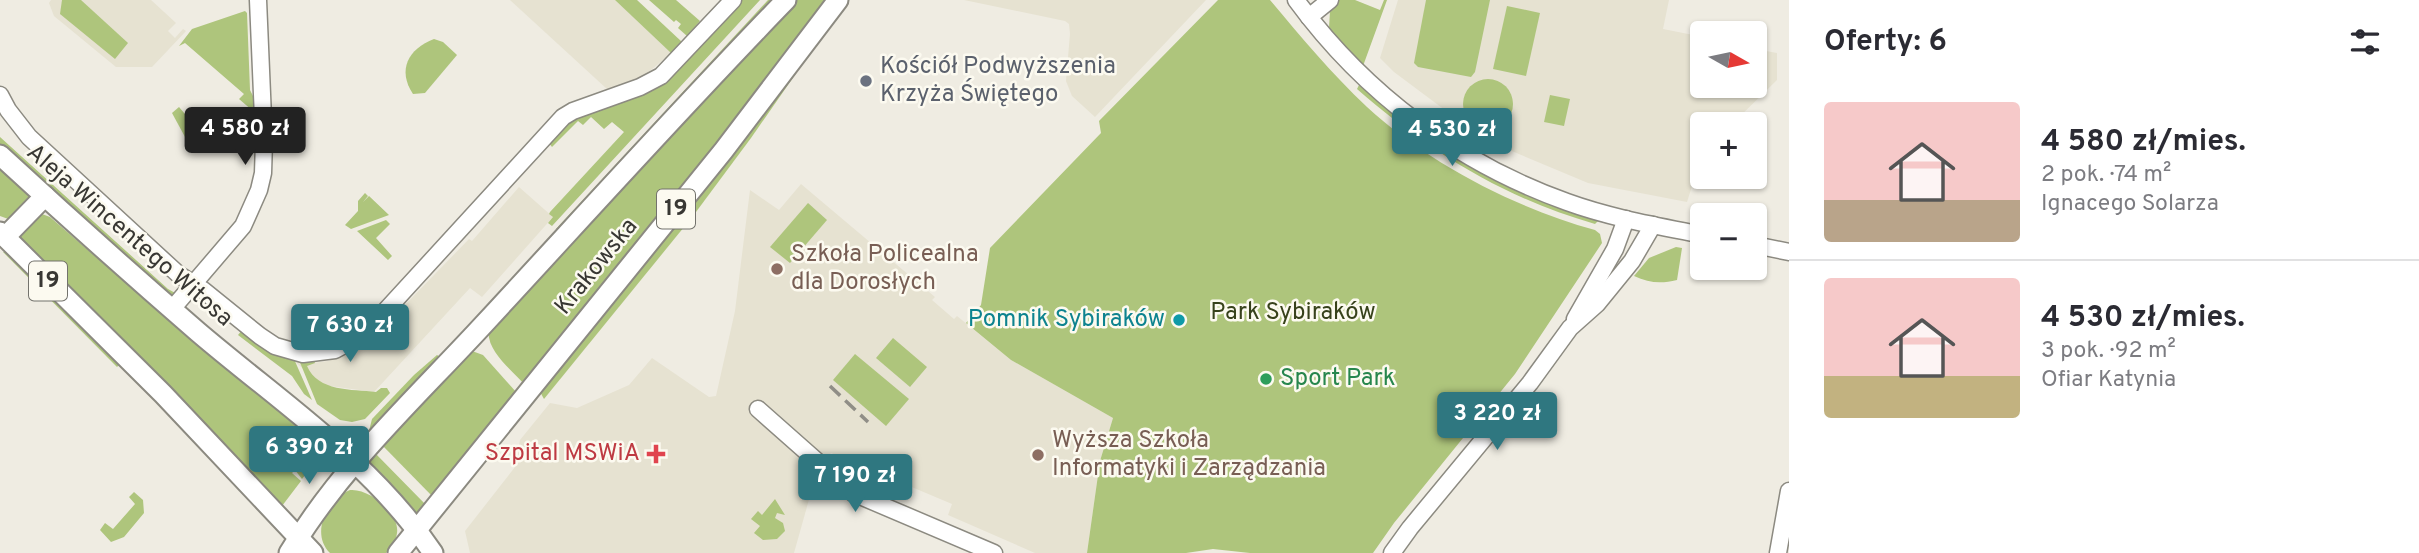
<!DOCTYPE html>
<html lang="pl">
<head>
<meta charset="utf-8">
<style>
	:root { --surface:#fff; --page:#f7f7f7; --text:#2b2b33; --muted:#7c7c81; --line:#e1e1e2; --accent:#2f7780 }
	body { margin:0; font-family:Overpass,sans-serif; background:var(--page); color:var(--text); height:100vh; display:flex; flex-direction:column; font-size:26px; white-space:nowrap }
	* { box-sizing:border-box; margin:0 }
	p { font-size:23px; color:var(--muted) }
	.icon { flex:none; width:38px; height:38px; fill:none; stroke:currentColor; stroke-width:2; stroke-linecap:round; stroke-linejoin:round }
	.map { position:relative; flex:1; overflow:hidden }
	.details { display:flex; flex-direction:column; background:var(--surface); width:630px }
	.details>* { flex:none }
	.needle { width:46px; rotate:99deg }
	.tools { position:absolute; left:1690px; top:21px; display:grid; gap:14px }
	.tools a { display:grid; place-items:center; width:77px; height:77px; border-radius:7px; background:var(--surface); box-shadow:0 2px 5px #0004; font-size:35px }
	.price { position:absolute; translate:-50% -60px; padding:0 16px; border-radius:7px; background:var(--accent); color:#fff; font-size:23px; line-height:46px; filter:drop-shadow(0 2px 4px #0008) }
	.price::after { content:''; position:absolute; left:50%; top:42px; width:21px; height:16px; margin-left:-10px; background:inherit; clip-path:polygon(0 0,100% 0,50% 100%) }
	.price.active { background:#222; color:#fff }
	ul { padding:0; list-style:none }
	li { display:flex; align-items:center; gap:21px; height:175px; padding:0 35px }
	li+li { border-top:2px solid var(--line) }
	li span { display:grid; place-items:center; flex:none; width:196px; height:140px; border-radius:7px; color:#555 }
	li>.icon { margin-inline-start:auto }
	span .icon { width:84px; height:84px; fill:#fffc; stroke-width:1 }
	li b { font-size:30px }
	h2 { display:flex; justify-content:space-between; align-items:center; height:84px; padding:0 35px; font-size:30px }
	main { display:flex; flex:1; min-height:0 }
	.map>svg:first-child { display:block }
	.built { fill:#e6e2d1 }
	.green { fill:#aec57c }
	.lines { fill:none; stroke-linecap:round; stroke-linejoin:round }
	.minor-casing { stroke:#8c8a81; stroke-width:19 }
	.major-casing { stroke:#8c8a81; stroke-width:23 }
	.minor { stroke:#fff; stroke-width:16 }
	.major { stroke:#fff; stroke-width:19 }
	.rail { stroke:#908e87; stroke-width:3.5; stroke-dasharray:14 7; stroke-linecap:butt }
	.worship-dot { fill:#6b7280; stroke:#fcfaf0; stroke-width:2.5 }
	.education-dot { fill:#8d6e63; stroke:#fcfaf0; stroke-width:2.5 }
	.culture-dot { fill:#0f9aa8; stroke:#fcfaf0; stroke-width:2.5 }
	.leisure-dot { fill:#2e9e5b; stroke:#fcfaf0; stroke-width:2.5 }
	.health-dot { fill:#e0444e; stroke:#fcfaf0; stroke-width:2.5 }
	.labels { text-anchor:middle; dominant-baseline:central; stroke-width:5; stroke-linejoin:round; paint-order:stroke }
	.shield { fill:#fcfaf0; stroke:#73726c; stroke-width:2 }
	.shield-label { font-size:23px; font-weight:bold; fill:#383733 }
	.worship-label { font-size:24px; fill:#5b616d; stroke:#fcfaf0; text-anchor:start }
	.street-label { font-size:24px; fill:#383733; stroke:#fcfaf0 }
	.education-label { font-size:24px; fill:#785e54; stroke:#fcfaf0; text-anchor:start }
	.park-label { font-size:24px; fill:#37421b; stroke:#fcfaf0 }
	.culture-label { font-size:24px; fill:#0d838f; stroke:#fcfaf0; text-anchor:end }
	.leisure-label { font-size:24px; fill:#27864d; stroke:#fcfaf0; text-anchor:start }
	.health-label { font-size:24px; fill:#be3a42; stroke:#fcfaf0; text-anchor:end }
</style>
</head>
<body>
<main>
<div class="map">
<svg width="1789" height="553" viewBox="0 0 1789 553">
	<rect width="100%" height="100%" fill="#efece2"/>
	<!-- built -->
	<g class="built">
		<polygon points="51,0 151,0 176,23 168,31 175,38 183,29 186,31 152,67 116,67 54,16 49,3"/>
		<polygon points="510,0 615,0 671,53 644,76 607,89"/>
		<polygon points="964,0 1206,0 1095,117 1072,96 1066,81 1070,34 1069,24 1065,21"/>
		<polygon points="1398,0 1669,0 1663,29 1703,37 1703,86 1755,86 1755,49 1777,53 1777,80 1732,124 1703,124 1703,151 1687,202 1588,183 1507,149 1473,131 1394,72 1380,58"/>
		<polygon points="801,184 935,297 932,300 954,319 957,316 1011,360 1113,418 1100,461 1087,553 1035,553 948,515 952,504 831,453 817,471 794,553 470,553 465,531 515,467 520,440 550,403 577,408 629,385 652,358 709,397 716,396 735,311 750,190 779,210"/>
		<polygon points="519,187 553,217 482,297 470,288 374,392 322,385 294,361 313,363 328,361 365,346 469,239 472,241"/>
	</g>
	<!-- green -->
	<g class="green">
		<polygon points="62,0 81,0 128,43 115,59 60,14"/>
		<polygon points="615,0 637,0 682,42 671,53"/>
		<polygon points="649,0 676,0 700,21 687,36 678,28 681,24 676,20 674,22"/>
		<polygon points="741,0 760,0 552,226 548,223 553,217 549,214 550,212 624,132 612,122 604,129 591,117 583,125 578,121 552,147 549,143 568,121 675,69"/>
		<polygon points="768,0 777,0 562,232 556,229"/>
		<path d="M796,0H830L741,118L524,384C512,370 485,350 489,329Z"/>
		<path d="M1218,0H1270C1301,37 1332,74 1367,107C1428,163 1515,208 1595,230L1600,234L1602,243L1515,374L1394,523L1373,553H1250L1213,549L1186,553H1087L1100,461L1113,418L1011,360L966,323L981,305L990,248L1101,133L1099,121Z"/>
		<polygon points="1336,0 1355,0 1380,10 1384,0 1387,0 1363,66 1329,28 1330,11"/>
		<polygon points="1426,0 1490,0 1475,72 1471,77 1418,67 1414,63"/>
		<polygon points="1507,6 1540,13 1526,76 1493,69"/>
		<polygon points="245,11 247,13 250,90 253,96 253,111 239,99 244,94 185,43 179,46 192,29"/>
		<path d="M434,39L443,42L457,55L425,93L413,94C397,70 408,49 434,39Z"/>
		<polygon points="793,71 797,72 751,138 693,216 544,399 539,390"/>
		<circle cx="1488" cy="104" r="25"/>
		<path d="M1359,85C1435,151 1502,190 1599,220L1595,224C1504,198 1428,151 1357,89Z"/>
		<polygon points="1550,95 1570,99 1564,126 1544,122"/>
		<polygon points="179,107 202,134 191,148 172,113"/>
		<polygon points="0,137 168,289 177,294 169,297 0,145"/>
		<polygon points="0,163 28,191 31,200 11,220 0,216"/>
		<polygon points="365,193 368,196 363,202 369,196 389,215 351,229 345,225 358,211 358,201"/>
		<polygon points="808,203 827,220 790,263 770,247"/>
		<polygon points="42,214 50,217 96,257 138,287 324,451 302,479 295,470 292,473 301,481 282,506 120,336 83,306 21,242 20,234 36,215"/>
		<polygon points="386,220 390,224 376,238 392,256 388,260 357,231"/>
		<path d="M1676,247L1682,248L1677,280C1661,284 1649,283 1634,276L1649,258Z"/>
		<polygon points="3,252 6,252 121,363 117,367"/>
		<polygon points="243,329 294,359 312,400 304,394 292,376 238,335"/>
		<polygon points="893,338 927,367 910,387 876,358"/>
		<polygon points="472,351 483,355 517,393 433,497 382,445"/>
		<polygon points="855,354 909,399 886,426 833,380"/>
		<polygon points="437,355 440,357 369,431 372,419 414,375"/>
		<path d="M299,360H314L315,363L307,366C318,392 352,389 376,392L381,388H387L390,393L365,419L352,422L340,420L317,404Z"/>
		<polygon points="375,453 426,505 418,514 386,478 366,462"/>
		<path d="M350,490C369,488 400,513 397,533C396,541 391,547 386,553H330C310,533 327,500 350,490Z"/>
		<polygon points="134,492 143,500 144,513 124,537 111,542 100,530 105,523 113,529 135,504 129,497"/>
		<polygon points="775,499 785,515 777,513 775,518 783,523 785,531 777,539 763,540 754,533 760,526 751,519 758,511 762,515"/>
	</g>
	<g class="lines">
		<defs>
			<g id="minor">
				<path d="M1296,0C1365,94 1458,163 1567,202C1611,218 1658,226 1703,235"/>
				<polyline points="1309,17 1330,0"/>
				<polyline points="0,95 8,110 29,137 178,274 203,290 260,336 275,346 303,354 335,350 357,338 377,320 563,117 573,111 640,87 661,76 733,0"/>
				<polyline points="1755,245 1789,252"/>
				<polyline points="172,309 243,226 259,190 263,173 264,141 258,0"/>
				<polyline points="1575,319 1615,249 1626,219"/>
				<polyline points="758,409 853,493 994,553"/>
				<polyline points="1392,553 1410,528 1530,383 1570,328 1597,304 1632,261 1653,225"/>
				<polyline points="1778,553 1789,491"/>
			</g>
			<g id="major">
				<path d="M0,155C65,215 131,274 198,332C280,402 372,462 433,553"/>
				<polyline points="0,232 163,394 313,553"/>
				<polyline points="5,237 45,196"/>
				<path d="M289,553C342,465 416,398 485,323C585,215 684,105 786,0"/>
				<polyline points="398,553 724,150 838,0"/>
			</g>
		</defs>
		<!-- minor casing -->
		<use href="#minor" class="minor-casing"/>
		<!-- major casing -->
		<use href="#major" class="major-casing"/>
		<!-- minor -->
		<use href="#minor" class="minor"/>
		<!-- major -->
		<use href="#major" class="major"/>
		<!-- rail -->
		<polyline class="rail" points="830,386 868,422"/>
	</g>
	<!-- markers -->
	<circle class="worship-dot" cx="866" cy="81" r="7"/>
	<g class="education-dot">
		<circle cx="777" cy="269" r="7"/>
		<circle cx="1038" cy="455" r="7"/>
	</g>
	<circle class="culture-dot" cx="1179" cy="320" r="7"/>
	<circle class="leisure-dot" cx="1266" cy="379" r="7"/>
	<path class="health-dot" d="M652.5 443.5h7v7h7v7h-7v7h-7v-7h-7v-7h7z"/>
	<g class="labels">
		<!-- shield labels -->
		<g class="shield">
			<rect x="657" y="189.5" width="38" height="39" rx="5"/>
			<rect x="29" y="261.5" width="38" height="39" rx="5"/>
		</g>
		<g class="shield-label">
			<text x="676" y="209">19</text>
			<text x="48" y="281">19</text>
		</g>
		<!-- worship labels -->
		<g class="worship-label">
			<text x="880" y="67">Kościół Podwyższenia<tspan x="880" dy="28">Krzyża Świętego</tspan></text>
		</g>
		<!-- street labels -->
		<g class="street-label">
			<text transform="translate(129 236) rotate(41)">Aleja Wincentego Witosa</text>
			<text transform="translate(597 267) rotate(-51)">Krakowska</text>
		</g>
		<!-- education labels -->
		<g class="education-label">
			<text x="791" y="255">Szkoła Policealna<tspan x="791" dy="28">dla Dorosłych</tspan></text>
			<text x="1052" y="441">Wyższa Szkoła<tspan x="1052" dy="28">Informatyki i Zarządzania</tspan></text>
		</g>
		<!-- park labels -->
		<g class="park-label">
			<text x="1293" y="313">Park Sybiraków</text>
		</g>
		<!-- culture labels -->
		<g class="culture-label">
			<text x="1165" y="320">Pomnik Sybiraków</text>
		</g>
		<!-- leisure labels -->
		<g class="leisure-label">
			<text x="1280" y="379">Sport Park</text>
		</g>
		<!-- health labels -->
		<g class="health-label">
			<text x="640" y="454">Szpital MSWiA</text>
		</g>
	</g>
</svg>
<div class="tools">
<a><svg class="needle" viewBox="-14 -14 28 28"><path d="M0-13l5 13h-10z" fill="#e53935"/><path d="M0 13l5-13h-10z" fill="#7c7c81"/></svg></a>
<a>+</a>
<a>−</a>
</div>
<b class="price active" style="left:245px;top:167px">4 580 zł</b>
<b class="price" style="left:1452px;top:168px">4 530 zł</b>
<b class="price" style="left:350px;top:364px">7 630 zł</b>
<b class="price" style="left:1497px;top:452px">3 220 zł</b>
<b class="price" style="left:309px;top:486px">6 390 zł</b>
<b class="price" style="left:855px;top:514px">7 190 zł</b>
</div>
<section class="details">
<h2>Oferty: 6<svg class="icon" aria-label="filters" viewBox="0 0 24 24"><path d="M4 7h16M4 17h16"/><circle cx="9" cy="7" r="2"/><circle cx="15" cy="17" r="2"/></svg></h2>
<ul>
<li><span style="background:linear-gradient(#f6c9c9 70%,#b9a48a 0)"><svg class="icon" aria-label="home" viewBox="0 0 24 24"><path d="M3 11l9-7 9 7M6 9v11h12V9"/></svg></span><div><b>4 580 zł/mies.</b><p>2 pok. · 74 m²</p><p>Ignacego Solarza</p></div></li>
<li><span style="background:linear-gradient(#f6c9c9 70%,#c2b280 0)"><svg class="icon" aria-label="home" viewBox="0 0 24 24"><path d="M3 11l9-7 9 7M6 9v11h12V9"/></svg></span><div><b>4 530 zł/mies.</b><p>3 pok. · 92 m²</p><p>Ofiar Katynia</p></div></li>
</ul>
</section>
</main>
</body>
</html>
